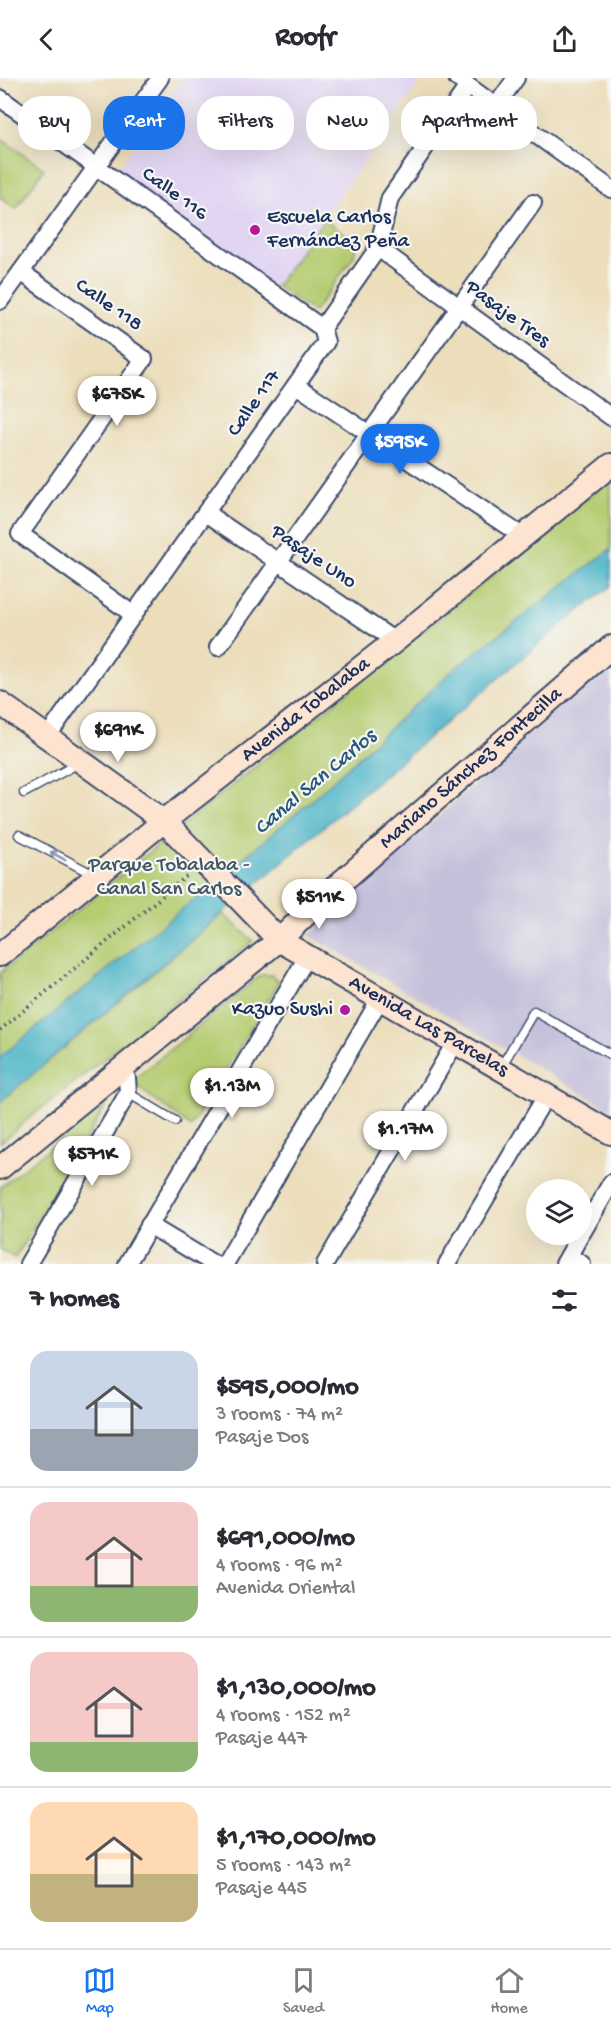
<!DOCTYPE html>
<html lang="en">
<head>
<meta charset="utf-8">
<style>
	:root { --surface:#fff; --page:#f7f7f7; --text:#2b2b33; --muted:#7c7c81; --line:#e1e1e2; --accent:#1a73e8 }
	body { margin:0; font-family:"Gochi Hand",sans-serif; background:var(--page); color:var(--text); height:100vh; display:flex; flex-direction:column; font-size:22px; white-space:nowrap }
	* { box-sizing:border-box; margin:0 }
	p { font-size:20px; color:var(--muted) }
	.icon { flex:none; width:33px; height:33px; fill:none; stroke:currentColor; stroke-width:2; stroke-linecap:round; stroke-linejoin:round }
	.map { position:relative; height:1186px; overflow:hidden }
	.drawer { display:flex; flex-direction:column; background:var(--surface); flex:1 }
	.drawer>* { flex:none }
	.top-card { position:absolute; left:18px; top:18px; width:576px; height:54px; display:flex; gap:12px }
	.tools { position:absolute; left:526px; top:1101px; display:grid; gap:12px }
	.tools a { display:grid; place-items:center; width:66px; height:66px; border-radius:50%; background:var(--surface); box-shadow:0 6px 24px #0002; font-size:30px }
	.price { position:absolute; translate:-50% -51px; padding:0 14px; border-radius:21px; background:#fff; color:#222; font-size:20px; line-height:39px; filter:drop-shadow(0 2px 3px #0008) }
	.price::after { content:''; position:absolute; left:50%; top:36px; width:18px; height:14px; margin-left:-9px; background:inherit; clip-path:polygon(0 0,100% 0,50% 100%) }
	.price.selected { background:var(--accent); color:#fff }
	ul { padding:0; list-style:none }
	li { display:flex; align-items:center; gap:18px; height:150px; padding:0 30px }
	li+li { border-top:2px solid var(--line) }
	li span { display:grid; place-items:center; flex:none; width:168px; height:120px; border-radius:18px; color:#555 }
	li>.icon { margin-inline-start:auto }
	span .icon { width:72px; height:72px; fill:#fffc; stroke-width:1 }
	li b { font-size:26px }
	h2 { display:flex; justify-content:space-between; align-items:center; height:72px; padding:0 30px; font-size:26px }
	.pill { padding:0 21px; border-radius:24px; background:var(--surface); box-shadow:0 6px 24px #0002; font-size:21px; line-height:54px }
	.pill.selected { background:var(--accent); color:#fff }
	header { display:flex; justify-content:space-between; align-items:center; height:78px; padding:0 30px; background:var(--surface); font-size:27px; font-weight:700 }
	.menu { display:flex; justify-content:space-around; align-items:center; height:84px; border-top:2px solid var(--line); background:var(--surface); font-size:16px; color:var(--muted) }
	.menu a { display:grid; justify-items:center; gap:3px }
	.menu .selected { color:var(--accent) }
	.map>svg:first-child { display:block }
	.built { fill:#e1d4f3 }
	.industrial { fill:#c5c0da }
	.green { fill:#b5cc71; stroke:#687e68; stroke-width:1.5 }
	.water { fill:#4ab4c7; stroke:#327292; stroke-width:1.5 }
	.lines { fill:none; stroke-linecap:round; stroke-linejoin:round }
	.lane-casing { stroke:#3a496c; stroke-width:11 }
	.street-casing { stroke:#3a496c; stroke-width:20 }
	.secondary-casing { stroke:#3a496c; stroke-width:26 }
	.path { stroke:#3a496c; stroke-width:4; stroke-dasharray:1.5 4.5; stroke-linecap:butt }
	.lane { stroke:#fff; stroke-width:8 }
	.street { stroke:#fff; stroke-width:16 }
	.secondary { stroke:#fde4d0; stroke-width:22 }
	.oneway { stroke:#8d97ae }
	.poi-dot { fill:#b5179e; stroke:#f6f6f2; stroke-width:2 }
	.labels { text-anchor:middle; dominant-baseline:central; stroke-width:4.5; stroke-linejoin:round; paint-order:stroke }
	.street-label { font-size:21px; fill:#1b2f5e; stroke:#f6f6f2 }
	.poi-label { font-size:21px; fill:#1b2f5e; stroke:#f6f6f2; text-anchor:start }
	.park-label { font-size:21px; fill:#425663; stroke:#f6f6f2 }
	.water-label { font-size:22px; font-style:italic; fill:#29577e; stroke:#f6f6f2 }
</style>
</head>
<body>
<header><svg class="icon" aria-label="back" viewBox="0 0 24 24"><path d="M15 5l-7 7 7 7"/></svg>Roofr<svg class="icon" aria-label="share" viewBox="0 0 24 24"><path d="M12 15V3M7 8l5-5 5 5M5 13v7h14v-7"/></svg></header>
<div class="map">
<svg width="611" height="1186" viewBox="0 0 611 1186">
	<rect width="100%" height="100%" fill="#f6f6f2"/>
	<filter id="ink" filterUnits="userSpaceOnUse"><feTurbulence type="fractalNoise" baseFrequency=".0167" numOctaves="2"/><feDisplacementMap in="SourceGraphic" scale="12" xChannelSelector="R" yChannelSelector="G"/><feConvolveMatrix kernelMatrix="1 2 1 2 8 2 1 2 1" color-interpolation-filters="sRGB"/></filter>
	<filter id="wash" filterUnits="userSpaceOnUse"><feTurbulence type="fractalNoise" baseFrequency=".008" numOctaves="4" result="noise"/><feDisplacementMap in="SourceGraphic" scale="24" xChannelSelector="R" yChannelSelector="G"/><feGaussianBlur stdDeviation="1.35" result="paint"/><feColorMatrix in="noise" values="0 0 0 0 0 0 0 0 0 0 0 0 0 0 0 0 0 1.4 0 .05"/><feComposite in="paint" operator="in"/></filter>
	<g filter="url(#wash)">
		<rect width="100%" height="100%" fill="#ecdebb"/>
		<!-- built -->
		<polygon class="built" points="183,0 418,0 421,3 274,209 115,95"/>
		<!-- industrial -->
		<polygon class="industrial" points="611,584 611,1032 309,857 577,612"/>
		<!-- green -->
		<g class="green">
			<polygon points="0,60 44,91 16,131 0,120"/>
			<polygon points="324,141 356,164 354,178 314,234 276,208"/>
			<polygon points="611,401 611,471 454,591 313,721 208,810 0,979 0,895"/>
			<polygon points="223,836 253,863 29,1040 0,1065 0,1024"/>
			<polygon points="261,897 272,897 279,904 191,1049 131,1004"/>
			<polygon points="108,1024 15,1180 0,1171 0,1109"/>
		</g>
		<!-- water -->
		<polygon class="water" points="611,471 611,508 561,547 0,1024 0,979 208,810 313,721 454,591"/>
	</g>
	<g filter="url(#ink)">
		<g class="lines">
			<defs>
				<g id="lane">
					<polyline points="24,715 79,685"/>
					<polyline points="19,757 94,797"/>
					<polyline points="501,989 534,933 611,977"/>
					<polyline points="128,1015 175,1043"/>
				</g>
				<g id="street">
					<polyline points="457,0 611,111"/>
					<polyline points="0,20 322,250"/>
					<polyline points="496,28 516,0"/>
					<polyline points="378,170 611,339"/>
					<polyline points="21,194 144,281 20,456 134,537"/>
					<polyline points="0,223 160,0"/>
					<polyline points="296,307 522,458"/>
					<polyline points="206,435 395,563"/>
					<polyline points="218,569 533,125"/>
					<polyline points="47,659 326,264 322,250 378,170 390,120 468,8"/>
					<polyline points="149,1147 214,1186"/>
					<polyline points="582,1155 611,1105"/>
					<polyline points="569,1178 582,1186"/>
					<polyline points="28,1186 128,1015 127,1000 120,992"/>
					<polyline points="127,1186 307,879"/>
					<polyline points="225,1186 380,921"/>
					<polyline points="325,1186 455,965"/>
					<polyline points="447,1186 546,1018"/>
					<polyline points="564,1186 581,1156"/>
				</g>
				<g id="secondary">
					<path id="s1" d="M0,625L164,743L279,862L611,1055"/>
					<path id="s2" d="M0,877L164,743L395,563L611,387"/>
					<path id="s3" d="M0,1090L279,862L331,813L611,569"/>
				</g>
			</defs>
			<!-- lane casing -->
			<use href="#lane" class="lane-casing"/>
			<!-- street casing -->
			<use href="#street" class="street-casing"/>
			<!-- secondary casing -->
			<use href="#secondary" class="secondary-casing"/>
			<!-- path -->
			<polyline class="path" points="0,952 189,796"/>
			<!-- lane -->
			<use href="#lane" class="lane"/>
			<!-- street -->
			<use href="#street" class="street"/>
			<!-- secondary -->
			<use href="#secondary" class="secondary"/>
		</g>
		<!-- one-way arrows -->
		<defs><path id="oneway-shaft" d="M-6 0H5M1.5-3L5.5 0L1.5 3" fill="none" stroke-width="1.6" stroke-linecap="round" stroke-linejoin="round" transform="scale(1.5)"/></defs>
		<use class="oneway" href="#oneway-shaft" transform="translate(58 778) rotate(-151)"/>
	</g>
	<!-- markers -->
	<g class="poi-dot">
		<circle cx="255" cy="152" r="6"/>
		<circle cx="345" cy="932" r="6"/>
	</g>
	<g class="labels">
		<!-- street labels -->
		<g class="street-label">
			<text transform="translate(174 117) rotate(36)">Calle 116</text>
			<text transform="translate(108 228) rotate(35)">Calle 118</text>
			<text transform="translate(507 237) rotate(36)">Pasaje Tres</text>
			<text transform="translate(255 326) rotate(-55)">Calle 117</text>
			<text transform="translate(313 480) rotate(34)">Pasaje Uno</text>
			<text stroke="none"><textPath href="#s2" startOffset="392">Avenida Tobalaba</textPath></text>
			<text stroke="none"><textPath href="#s3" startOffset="618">Mariano Sánchez Fontecilla</textPath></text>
			<text stroke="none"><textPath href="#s1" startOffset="540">Avenida Las Parcelas</textPath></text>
		</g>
		<!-- poi labels -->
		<g class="poi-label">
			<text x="267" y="140">Escuela Carlos<tspan x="267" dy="24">Fernández Peña</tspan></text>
			<text x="333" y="932" text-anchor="end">Kazuo Sushi</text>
		</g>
		<!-- park labels -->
		<g class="park-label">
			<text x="169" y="788">Parque Tobalaba -<tspan x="169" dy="24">Canal San Carlos</tspan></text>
		</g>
		<!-- water labels -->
		<g class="water-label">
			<text transform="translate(316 705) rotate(-40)">Canal San Carlos</text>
		</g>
	</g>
</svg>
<div class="tools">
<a><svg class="icon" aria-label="layers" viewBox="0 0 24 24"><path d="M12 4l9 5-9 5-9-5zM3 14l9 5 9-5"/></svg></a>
</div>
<b class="price" style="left:117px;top:349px">$675K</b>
<b class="price selected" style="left:400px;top:397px">$595K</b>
<b class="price" style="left:118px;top:685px">$691K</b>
<b class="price" style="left:319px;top:852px">$511K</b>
<b class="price" style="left:232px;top:1041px">$1.13M</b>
<b class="price" style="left:405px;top:1084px">$1.17M</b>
<b class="price" style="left:92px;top:1109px">$571K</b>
<div class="top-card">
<a class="pill">Buy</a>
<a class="pill selected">Rent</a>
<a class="pill">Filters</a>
<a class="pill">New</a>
<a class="pill">Apartment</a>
</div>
</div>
<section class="drawer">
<h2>7 homes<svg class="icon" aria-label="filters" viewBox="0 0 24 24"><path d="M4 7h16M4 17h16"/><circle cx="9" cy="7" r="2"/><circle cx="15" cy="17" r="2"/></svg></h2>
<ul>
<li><span style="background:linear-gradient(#c9d6e8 65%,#9aa5b1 0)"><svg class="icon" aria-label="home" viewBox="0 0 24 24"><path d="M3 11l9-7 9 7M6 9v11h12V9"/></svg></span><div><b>$595,000/mo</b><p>3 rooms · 74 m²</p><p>Pasaje Dos</p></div></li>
<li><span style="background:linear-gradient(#f6c9c9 70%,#8fb573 0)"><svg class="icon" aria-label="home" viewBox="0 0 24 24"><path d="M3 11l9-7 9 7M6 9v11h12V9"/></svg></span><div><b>$691,000/mo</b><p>4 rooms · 96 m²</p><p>Avenida Oriental</p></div></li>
<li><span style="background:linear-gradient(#f6c9c9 75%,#8fb573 0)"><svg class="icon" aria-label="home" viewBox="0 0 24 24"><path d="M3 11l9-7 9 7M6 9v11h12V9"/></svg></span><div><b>$1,130,000/mo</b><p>4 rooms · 152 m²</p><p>Pasaje 447</p></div></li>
<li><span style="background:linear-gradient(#ffd9b3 60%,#c2b280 0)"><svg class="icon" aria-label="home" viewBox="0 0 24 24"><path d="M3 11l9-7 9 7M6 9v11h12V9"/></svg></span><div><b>$1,170,000/mo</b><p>5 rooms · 143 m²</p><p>Pasaje 445</p></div></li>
</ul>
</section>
<nav class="menu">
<a class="selected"><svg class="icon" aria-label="map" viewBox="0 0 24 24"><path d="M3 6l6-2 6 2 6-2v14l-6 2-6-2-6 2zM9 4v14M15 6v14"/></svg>Map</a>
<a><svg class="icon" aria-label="saved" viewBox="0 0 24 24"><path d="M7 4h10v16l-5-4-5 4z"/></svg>Saved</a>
<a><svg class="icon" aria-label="home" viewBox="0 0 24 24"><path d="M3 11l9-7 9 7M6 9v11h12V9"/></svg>Home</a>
</nav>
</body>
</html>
